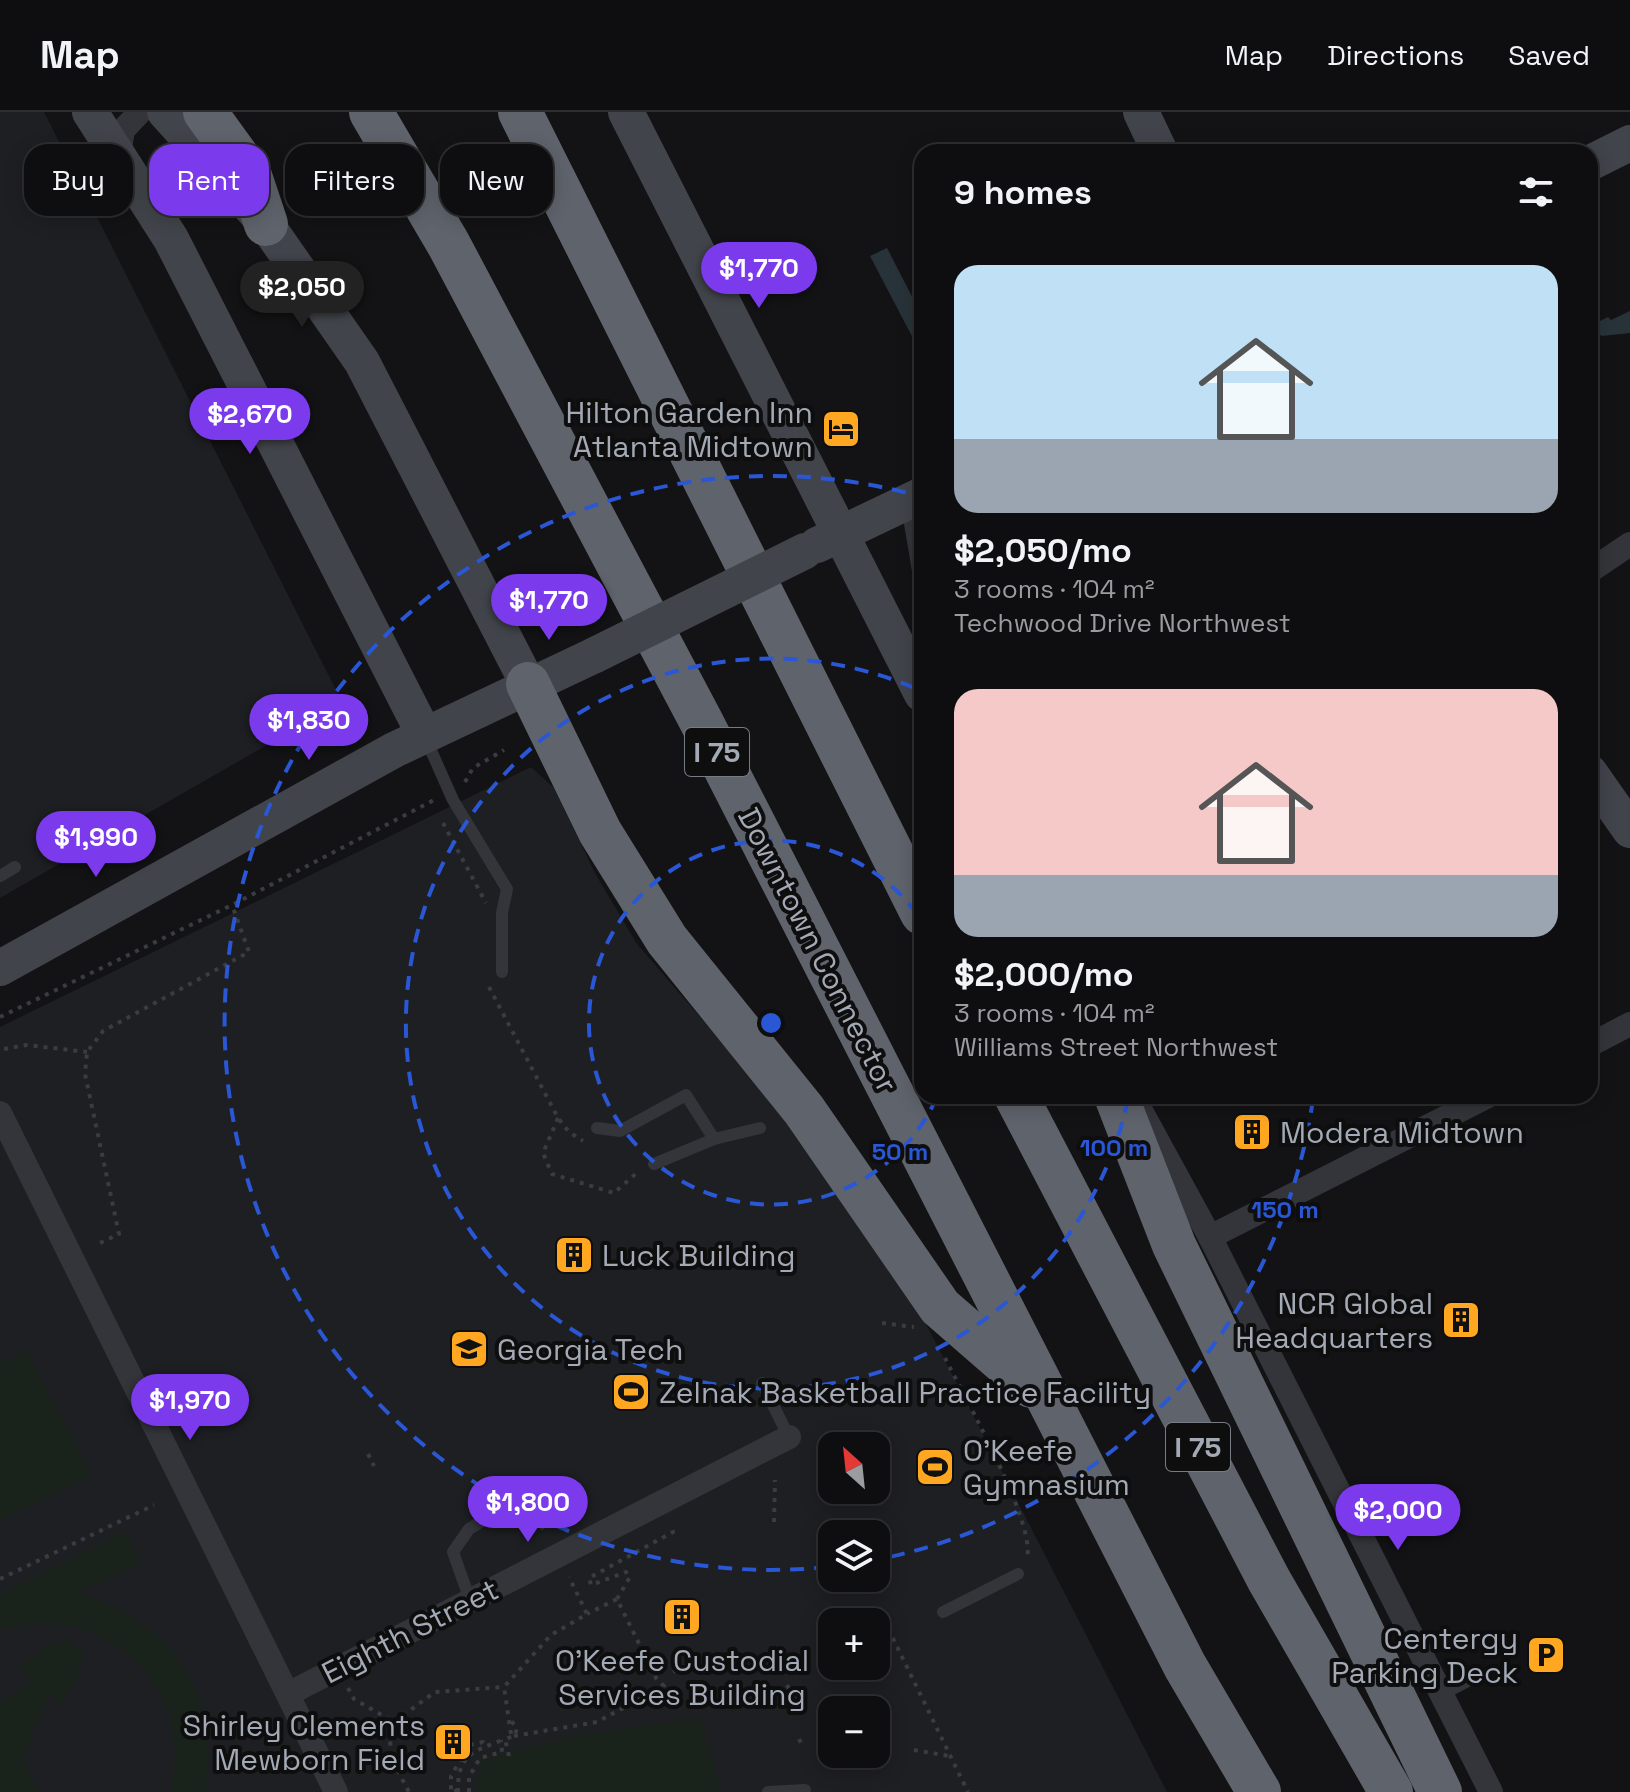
<!DOCTYPE html>
<html lang="en">
<head>
<meta charset="utf-8">
<style>
	:root { --surface:#0e0e10; --page:#171719; --text:#f1f3f6; --muted:#9b9c9f; --line:#2e2e30; --accent:#7c3aed }
	body { margin:0; font-family:"Space Grotesk",sans-serif; background:var(--page); color:var(--text); height:100vh; display:flex; flex-direction:column; font-size:30px; white-space:nowrap }
	* { box-sizing:border-box; margin:0 }
	p { font-size:26px; color:var(--muted) }
	.icon { flex:none; width:44px; height:44px; fill:none; stroke:currentColor; stroke-width:2; stroke-linecap:round; stroke-linejoin:round }
	.map { position:relative; flex:1; overflow:hidden }
	.details { position:absolute; left:914px; top:32px; width:684px; height:960px; display:flex; flex-direction:column; background:var(--surface); border-radius:24px; box-shadow:0 4px 20px #0003,0 0 0 2px var(--line) }
	.details>* { flex:none }
	.top-card { position:absolute; left:24px; top:32px; width:760px; height:72px; display:flex; gap:16px }
	.needle { width:52px; rotate:333deg }
	.tools { position:absolute; left:818px; top:1320px; display:grid; gap:16px }
	.tools a { display:grid; place-items:center; width:72px; height:72px; border-radius:16px; background:var(--surface); box-shadow:0 4px 20px #0003,0 0 0 2px var(--line); font-size:40px }
	.price { position:absolute; translate:-50% -68px; padding:0 18px; border-radius:28px; background:var(--accent); color:#fff; font-size:26px; line-height:52px; filter:drop-shadow(0 2px 4px #0008) }
	.price::after { content:''; position:absolute; left:50%; top:48px; width:24px; height:18px; margin-left:-12px; background:inherit; clip-path:polygon(0 0,100% 0,50% 100%) }
	.price.selected { background:#222; color:#fff }
	ul { padding:0; list-style:none }
	li { display:grid; align-content:center; gap:16px; height:424px; padding:0 40px }
	li span { display:grid; place-items:center; height:248px; border-radius:24px; color:#555 }
	li>.icon { margin-inline-start:auto }
	span .icon { width:144px; height:144px; fill:#fffc; stroke-width:1 }
	li b { font-size:34px }
	h2 { display:flex; justify-content:space-between; align-items:center; height:96px; padding:0 40px; font-size:34px }
	.chip { padding:0 28px; border-radius:24px; background:var(--surface); box-shadow:0 4px 20px #0003,0 0 0 2px var(--line); font-size:28px; line-height:72px }
	.chip.selected { background:var(--accent); color:#fff }
	header { display:flex; align-items:center; gap:48px; box-sizing:border-box; height:112px; padding:0 40px; background:var(--surface); border-bottom:2px solid var(--line) }
	header strong { font-size:38px }
	nav { display:flex; gap:44px; margin-inline-start:auto; font-size:28px }
	.map>svg:first-child { display:block }
	.built { fill:#1e1f22; fill-rule:evenodd }
	.green { fill:#1a231b }
	.water { fill:#283339 }
	.lines { fill:none; stroke-linecap:round; stroke-linejoin:round }
	.path { stroke:#393c41; stroke-width:4; stroke-dasharray:4 6; stroke-linecap:butt }
	.lane { stroke:#33353a; stroke-width:12 }
	.street { stroke:#33353a; stroke-width:24 }
	.secondary { stroke:#41444a; stroke-width:36 }
	.highway { stroke:#5f636b; stroke-width:44 }
	.secondary-bridge { stroke:#41444a; stroke-width:36 }
	.ring { fill:none; stroke:#2a57d5; stroke-width:4; stroke-dasharray:14 10 }
	.labels { text-anchor:middle; dominant-baseline:central; stroke-width:8; stroke-linejoin:round; paint-order:stroke }
	.shield { fill:#0e0e0f; stroke:#767b84; stroke-width:2 }
	.shield-label { font-size:28px; font-weight:bold; fill:#a3aab6 }
	.poi-label { font-size:30px; fill:#a3aab6; stroke:#0e0e0f; text-anchor:start }
	.street-label { font-size:30px; fill:#a3aab6; stroke:#0e0e0f }
	.centre { fill:#2a57d5; stroke:#0e0e0f; stroke-width:4 }
	.ring-label { font-size:24px; text-anchor:middle; font-weight:bold; fill:#2a57d5; stroke:#0e0e0f; stroke-width:8; stroke-linejoin:round; paint-order:stroke }
</style>
</head>
<body>
<header>
<strong>Map</strong>
<nav><a>Map</a><a>Directions</a><a>Saved</a></nav>
</header>
<div class="map">
<svg width="1630" height="1680" viewBox="0 0 1630 1680">
	<rect width="100%" height="100%" fill="#131315"/>
	<!-- built -->
	<g class="built">
		<polygon points="0,0 44,0 342,590 0,786"/>
		<path d="M531,655L554,676L596,763L637,832L801,1022L889,1140L1167,1680H0V915ZM832,1334H876V1378H832ZM832,1422H876V1466H832ZM832,1510H876V1554H832ZM832,1598H876V1642H832Z"/>
	</g>
	<!-- green -->
	<g class="green">
		<polygon points="27,1239 91,1364 0,1408 0,1251"/>
		<path d="M126,1419L141,1450L78,1481C171,1510 223,1581 205,1680H170C198,1575 103,1487 0,1518V1482Z"/>
		<path d="M68,1528L83,1540L84,1551L63,1592L49,1582L23,1646L37,1680H0V1590L33,1568L20,1557C32,1543 50,1530 68,1528Z"/>
		<polygon points="700,1606 722,1680 476,1680 477,1662 484,1647 576,1623"/>
	</g>
	<!-- water -->
	<g class="water">
		<polygon points="887,136 922,204 922,229 916,232 870,144"/>
		<polygon points="1630,199 1630,221 1602,224 1590,218 1590,214 1608,205 1611,208"/>
	</g>
	<g class="lines">
		<!-- path -->
		<g class="path">
			<polyline points="465,670 473,656 504,638"/>
			<polyline points="443,711 486,791"/>
			<polyline points="489,875 558,1006 569,1020 583,1029"/>
			<polyline points="0,905 232,793 434,688"/>
			<polyline points="4,937 27,933 87,940"/>
			<polyline points="558,1006 543,1041 552,1062 614,1081 639,1059"/>
			<polyline points="100,1131 119,1122 85,962 87,940 103,919 249,840 232,793"/>
			<polyline points="882,1211 914,1215"/>
			<path d="M945,1246C964,1284 1036,1411 1027,1446"/>
			<polyline points="368,1342 374,1354"/>
			<polyline points="524,1378 545,1422"/>
			<polyline points="774,1410 775,1368"/>
			<polyline points="0,1467 154,1393"/>
			<polyline points="617,1487 630,1465 626,1460 591,1473 589,1466 673,1420 670,1414"/>
			<polyline points="884,1508 968,1680"/>
			<polyline points="775,1549 783,1565"/>
			<polyline points="673,1560 692,1550"/>
			<polyline points="878,1565 887,1519"/>
			<polyline points="787,1573 800,1599"/>
			<polyline points="348,1576 354,1587 394,1610 435,1580 504,1575"/>
			<path d="M394,1610C384,1638 396,1655 409,1680"/>
			<polyline points="511,1622 504,1575 551,1523 587,1502 569,1465"/>
			<polyline points="514,1624 597,1610 664,1574 656,1566 617,1487 587,1502"/>
			<polyline points="799,1627 802,1633"/>
			<polyline points="914,1638 949,1644"/>
			<polyline points="509,1644 505,1627 514,1624 517,1617 510,1607"/>
			<polyline points="458,1678 451,1680 451,1664 469,1633 483,1630 484,1636"/>
			<path d="M458,1680C457,1642 474,1639 505,1627"/>
			<polyline points="469,1680 469,1665 480,1646 502,1640 501,1628"/>
		</g>
		<!-- lane -->
		<g class="lane">
			<polyline points="710,160 744,143"/>
			<polyline points="907,394 922,482"/>
			<polyline points="425,625 453,688 507,777 502,801 502,860"/>
			<polyline points="0,764 15,755"/>
			<polyline points="597,1016 620,1019 686,983 714,1027"/>
			<polyline points="654,1052 714,1027 760,1016"/>
			<polyline points="762,1271 789,1325"/>
			<polyline points="470,1488 453,1440 469,1417 497,1400"/>
			<polyline points="943,1500 1018,1462"/>
			<polyline points="1443,1582 1468,1569"/>
			<polyline points="768,1680 805,1678"/>
		</g>
		<!-- street -->
		<g class="street">
			<polyline points="119,42 123,18 140,0"/>
			<polyline points="1590,459 1630,432"/>
			<polyline points="1590,933 1630,912"/>
			<polyline points="1139,995 1210,1125 1491,1680"/>
			<polyline points="0,1001 336,1680"/>
			<polyline points="1210,1125 1488,984"/>
			<polyline points="288,1582 789,1325"/>
		</g>
		<!-- secondary -->
		<g class="secondary">
			<polyline points="90,0 171,127 424,622"/>
			<polyline points="165,0 266,112 362,250 528,572"/>
			<polyline points="626,0 922,582"/>
			<polyline points="1141,0 1160,40"/>
			<polyline points="1590,51 1630,31"/>
			<polyline points="817,433 922,383"/>
			<polyline points="1590,661 1630,718"/>
			<polyline points="0,856 394,638 595,543"/>
		</g>
		<!-- highway -->
		<g class="highway">
			<polyline points="205,0 249,61 266,112"/>
			<polyline points="371,0 449,133 701,609 1185,1554 1259,1680"/>
			<polyline points="520,0 922,801"/>
			<polyline points="528,572 600,720 667,828 804,998 940,1195 1031,1274"/>
			<polyline points="1016,984 1269,1468 1391,1680"/>
			<polyline points="1116,984 1174,1133 1440,1680"/>
		</g>
		<!-- secondary-bridge -->
		<polyline class="secondary-bridge" points="595,543 805,439"/>
	</g>
	<!-- distance rings -->
	<g class="ring">
		<path d="M937 985A182 182 0 1 1 922 809"/>
		<path d="M1128 987A365 365 0 1 1 919 578"/>
		<path d="M1313 987A547 547 0 0 1 880 1447M828 1455A547 547 0 1 1 922 385"/>
	</g>
	<!-- icons -->
	<defs>
		<symbol id="hotel-square" viewBox="-11 -11 22 22"><rect x="-9" y="-9" width="18" height="18" rx="4" fill="#ffa720" stroke="#0e0e0f"/><path d="M-6-4.5h1.5V1H6V5H4.5V3h-9V5H-6ZM-4 0a1.8 1.8 0 1 1 3.6 0ZM.5 0V-2.5h3Q6-2.5 6 0Z" fill="#111"/></symbol>
		<symbol id="building-square" viewBox="-11 -11 22 22"><rect x="-9" y="-9" width="18" height="18" rx="4" fill="#ffa720" stroke="#0e0e0f"/><path d="M-4-6H4V6H1V3H-1V6H-4ZM-2.5-4.3h1.7v1.8h-1.7ZM.8-4.3h1.7v1.8H.8ZM-2.5-1h1.7V.8h-1.7ZM.8-1h1.7V.8H.8Z" fill="#111"/></symbol>
		<symbol id="university-square" viewBox="-11 -11 22 22"><rect x="-9" y="-9" width="18" height="18" rx="4" fill="#ffa720" stroke="#0e0e0f"/><path d="M0-5L7-2L0 1L-7-2ZM-4 1L0 2.5L4 1V4Q0 6-4 4Z" fill="#111"/></symbol>
		<symbol id="stadium-square" viewBox="-11 -11 22 22"><rect x="-9" y="-9" width="18" height="18" rx="4" fill="#ffa720" stroke="#0e0e0f"/><path d="M0-5a6.5 5 0 1 0 0 10a6.5 5 0 1 0 0-10ZM-3.5-1.8h7v3.6h-7Z" fill="#111"/></symbol>
		<symbol id="parking-square" viewBox="-11 -11 22 22"><rect x="-9" y="-9" width="18" height="18" rx="4" fill="#ffa720" stroke="#0e0e0f"/><path d="M-3.5-5.5H1a3.5 3.5 0 0 1 0 7H-1V5.5H-3.5ZM-1-3.4V-.6H.8a1.4 1.4 0 0 0 0-2.8Z" fill="#111"/></symbol>
	</defs>
	<g fill-rule="evenodd">
		<use href="#hotel-square" x="819" y="295" width="44" height="44"/>
		<use href="#building-square" x="1230" y="998" width="44" height="44"/>
		<use href="#building-square" x="552" y="1121" width="44" height="44"/>
		<use href="#building-square" x="1439" y="1186" width="44" height="44"/>
		<use href="#university-square" x="447" y="1215" width="44" height="44"/>
		<use href="#stadium-square" x="609" y="1258" width="44" height="44"/>
		<use href="#stadium-square" x="913" y="1333" width="44" height="44"/>
		<use href="#building-square" x="660" y="1483" width="44" height="44"/>
		<use href="#parking-square" x="1524" y="1521" width="44" height="44"/>
		<use href="#building-square" x="431" y="1608" width="44" height="44"/>
	</g>
	<g class="labels">
		<!-- shield labels -->
		<g class="shield">
			<rect x="685" y="616" width="64" height="48" rx="6"/>
			<rect x="1166" y="1311" width="64" height="48" rx="6"/>
		</g>
		<g class="shield-label">
			<text x="717" y="640">I 75</text>
			<text x="1198" y="1335">I 75</text>
		</g>
		<!-- poi labels -->
		<g class="poi-label">
			<text x="813" y="300" text-anchor="end">Hilton Garden Inn<tspan x="813" dy="34">Atlanta Midtown</tspan></text>
			<text x="1280" y="1020">Modera Midtown</text>
			<text x="602" y="1143">Luck Building</text>
			<text x="1433" y="1191" text-anchor="end">NCR Global<tspan x="1433" dy="34">Headquarters</tspan></text>
			<text x="497" y="1237">Georgia Tech</text>
			<text x="659" y="1280">Zelnak Basketball Practice Facility</text>
			<text x="963" y="1338">O'Keefe<tspan x="963" dy="34">Gymnasium</tspan></text>
			<text x="1518" y="1526" text-anchor="end">Centergy<tspan x="1518" dy="34">Parking Deck</tspan></text>
			<text x="682" y="1548" text-anchor="middle">O'Keefe Custodial<tspan x="682" dy="34">Services Building</tspan></text>
			<text x="425" y="1613" text-anchor="end">Shirley Clements<tspan x="425" dy="34">Mewborn Field</tspan></text>
		</g>
		<!-- street labels -->
		<g class="street-label">
			<text transform="translate(818 838) rotate(63)">Downtown Connector</text>
			<text transform="translate(410 1519) rotate(-27)">Eighth Street</text>
		</g>
	</g>
	<circle cx="771" cy="911" r="12" class="centre"/>
	<g class="ring-label">
		<text x="1114" y="1044">100 m</text>
		<text x="900" y="1048">50 m</text>
		<text x="1285" y="1106">150 m</text>
	</g>
</svg>
<div class="tools">
<a><svg class="needle" viewBox="-14 -14 28 28"><path d="M0-13l5 13h-10z" fill="#e53935"/><path d="M0 13l5-13h-10z" fill="#9b9c9f"/></svg></a>
<a><svg class="icon" aria-label="layers" viewBox="0 0 24 24"><path d="M12 4l9 5-9 5-9-5zM3 14l9 5 9-5"/></svg></a>
<a>+</a>
<a>−</a>
</div>
<b class="price" style="left:759px;top:198px">$1,770</b>
<b class="price selected" style="left:302px;top:217px">$2,050</b>
<b class="price" style="left:250px;top:344px">$2,670</b>
<b class="price" style="left:549px;top:530px">$1,770</b>
<b class="price" style="left:309px;top:650px">$1,830</b>
<b class="price" style="left:96px;top:767px">$1,990</b>
<b class="price" style="left:190px;top:1330px">$1,970</b>
<b class="price" style="left:528px;top:1432px">$1,800</b>
<b class="price" style="left:1398px;top:1440px">$2,000</b>
<div class="top-card">
<a class="chip">Buy</a>
<a class="chip selected">Rent</a>
<a class="chip">Filters</a>
<a class="chip">New</a>
</div>
<section class="details">
<h2>9 homes<svg class="icon" aria-label="filters" viewBox="0 0 24 24"><path d="M4 7h16M4 17h16"/><circle cx="9" cy="7" r="2"/><circle cx="15" cy="17" r="2"/></svg></h2>
<ul>
<li><span style="background:linear-gradient(#bfe0f5 70%,#9aa5b1 0)"><svg class="icon" aria-label="home" viewBox="0 0 24 24"><path d="M3 11l9-7 9 7M6 9v11h12V9"/></svg></span><div><b>$2,050/mo</b><p>3 rooms · 104 m²</p><p>Techwood Drive Northwest</p></div></li>
<li><span style="background:linear-gradient(#f6c9c9 75%,#9aa5b1 0)"><svg class="icon" aria-label="home" viewBox="0 0 24 24"><path d="M3 11l9-7 9 7M6 9v11h12V9"/></svg></span><div><b>$2,000/mo</b><p>3 rooms · 104 m²</p><p>Williams Street Northwest</p></div></li>
</ul>
</section>
</div>
</body>
</html>
